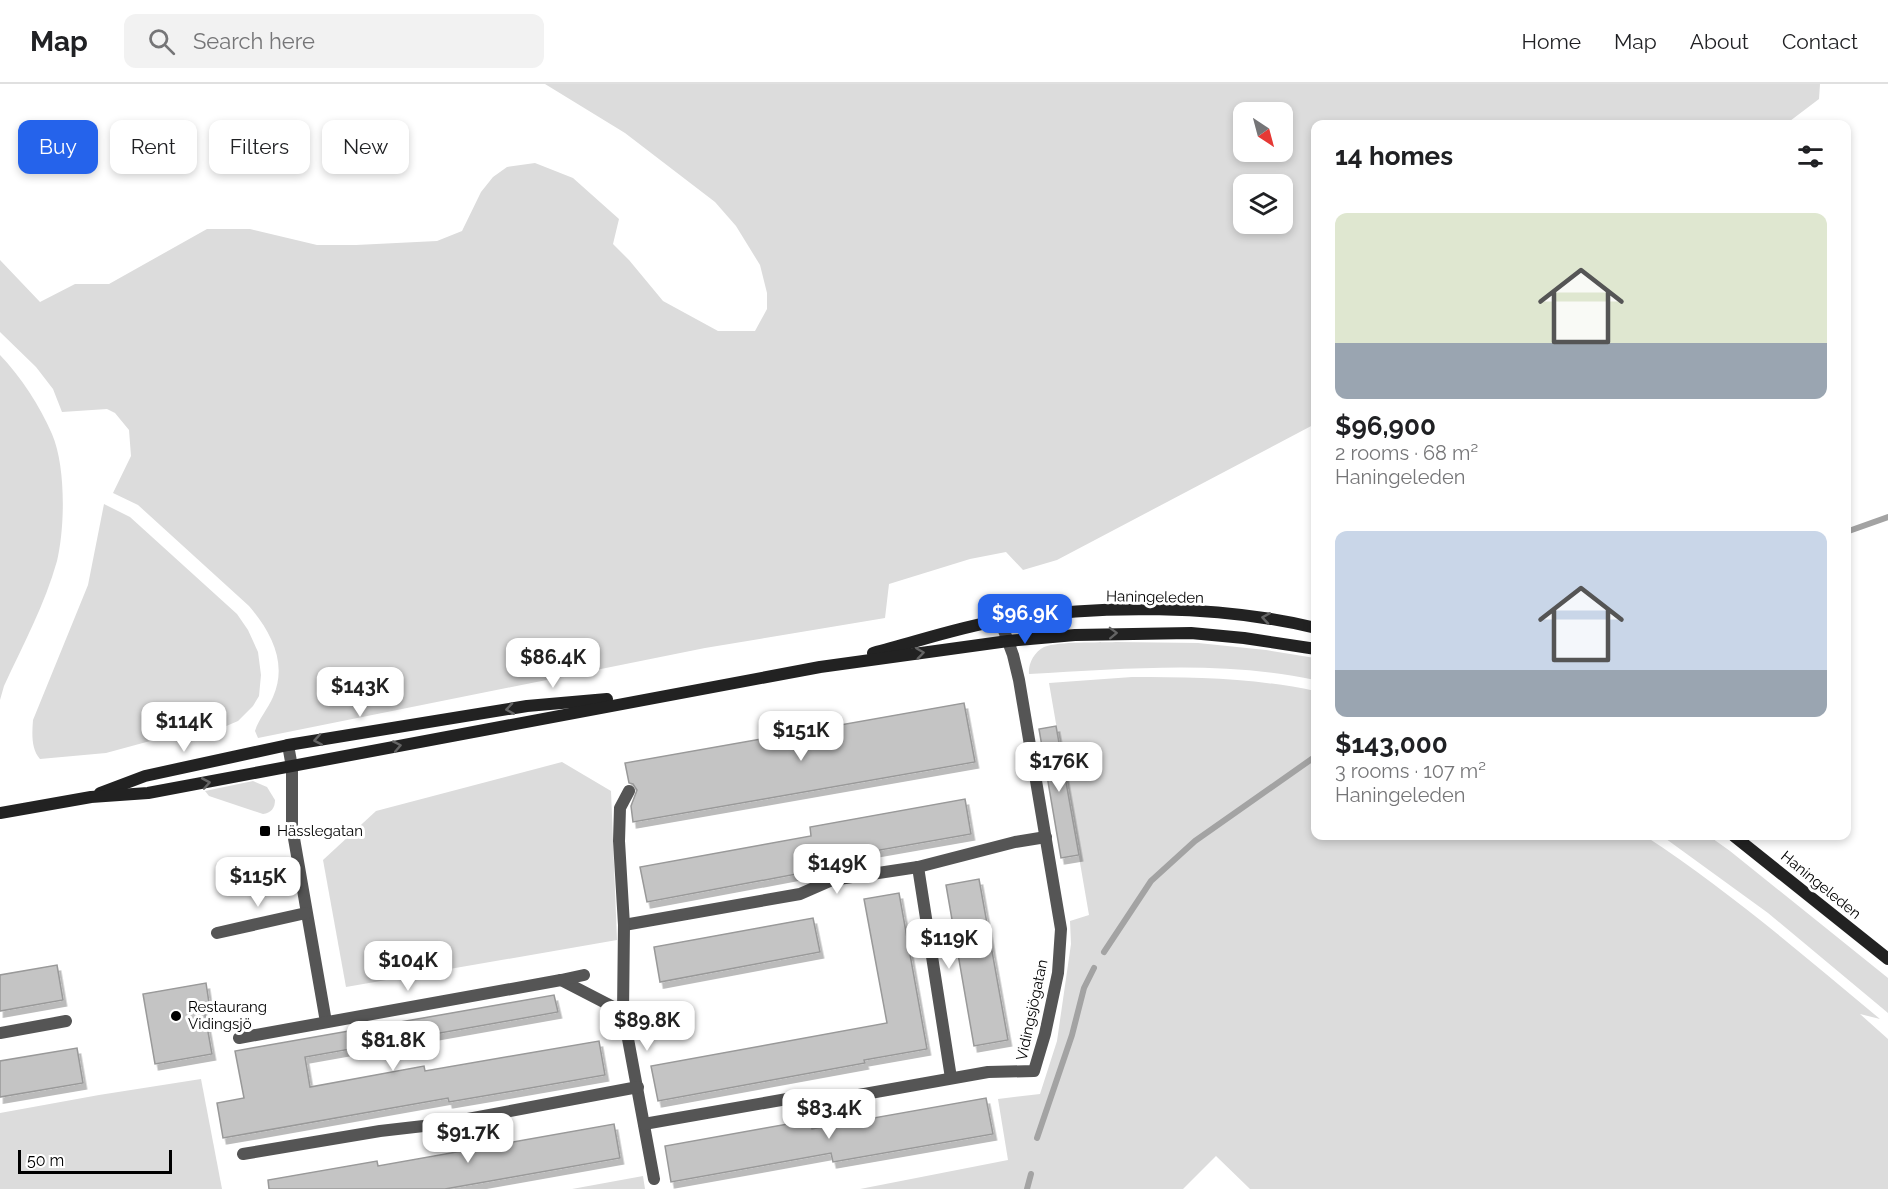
<!DOCTYPE html>
<html lang="en">
<head>
<meta charset="utf-8">
<style>
	:root { --surface:#fff; --page:#f2f2f2; --text:#202124; --muted:#757577; --line:#e0e0e0; --accent:#2563eb }
	body { margin:0; font-family:Raleway,sans-serif; background:var(--page); color:var(--text); height:100vh; display:flex; flex-direction:column; font-size:22px; white-space:nowrap }
	* { box-sizing:border-box; margin:0 }
	p { font-size:20px; color:var(--muted) }
	.icon { flex:none; width:33px; height:33px; fill:none; stroke:currentColor; stroke-width:2; stroke-linecap:round; stroke-linejoin:round }
	.map { position:relative; flex:1; overflow:hidden }
	.details { position:absolute; left:1311px; top:36px; width:540px; height:720px; display:flex; flex-direction:column; background:var(--surface); border-radius:12px; box-shadow:0 3px 9px #0003 }
	.details>* { flex:none }
	.banner { position:absolute; left:18px; top:36px; width:570px; height:54px; display:flex; gap:12px }
	.needle { width:39px; rotate:144deg }
	.tools { position:absolute; left:1233px; top:18px; display:grid; gap:12px }
	.tools a { display:grid; place-items:center; width:60px; height:60px; border-radius:12px; background:var(--surface); box-shadow:0 3px 9px #0003; font-size:30px }
	.scale { position:absolute; left:18px; bottom:15px; width:154px; box-sizing:border-box; padding-left:6px; border:3px solid #000; border-top:0; font-size:16px; line-height:21px; white-space:nowrap; color:#000; -webkit-text-stroke:4px #fff; paint-order:stroke }
	.price { position:absolute; translate:-50% -51px; padding:0 14px; border-radius:12px; background:#fff; color:#222; font-size:20px; line-height:39px; filter:drop-shadow(0 2px 3px #0008) }
	.price::after { content:''; position:absolute; left:50%; top:36px; width:18px; height:14px; margin-left:-9px; background:inherit; clip-path:polygon(0 0,100% 0,50% 100%) }
	.price.current { background:var(--accent); color:#fff }
	ul { padding:0; list-style:none }
	li { display:grid; align-content:center; gap:12px; height:318px; padding:0 24px }
	li span { display:grid; place-items:center; height:186px; border-radius:12px; color:#555 }
	li>.icon { margin-inline-start:auto }
	span .icon { width:108px; height:108px; fill:#fffc; stroke-width:1 }
	li b { font-size:26px }
	h2 { display:flex; justify-content:space-between; align-items:center; height:72px; padding:0 24px; font-size:26px }
	.pill { padding:0 21px; border-radius:12px; background:var(--surface); box-shadow:0 3px 9px #0003; font-size:21px; line-height:54px }
	.pill.current { background:var(--accent); color:#fff }
	header { display:flex; align-items:center; gap:36px; box-sizing:border-box; height:84px; padding:0 30px; background:var(--surface); border-bottom:2px solid var(--line) }
	header strong { font-size:28px }
	nav { display:flex; gap:33px; margin-inline-start:auto; font-size:21px }
	.search { width:420px; height:54px; background:var(--page); display:flex; align-items:center; gap:15px; box-sizing:border-box; padding:0 21px; border-radius:12px; color:var(--muted); font-size:22px }
	.map>svg:first-child { display:block }
	.green { fill:#dcdcdc; fill-rule:evenodd }
	.lines { fill:none; stroke-linecap:round; stroke-linejoin:round }
	.stream { stroke:#a3a3a3; stroke-width:6 }
	.building { fill:#c4c4c4; stroke:#999; stroke-width:1.5; filter:url(#shadow) }
	.street { stroke:#555; stroke-width:12 }
	.secondary { stroke:#222; stroke-width:12 }
	.oneway { stroke:#646464 }
	.poi-dot { fill:#000; stroke:#fff; stroke-width:2 }
	.labels { text-anchor:middle; dominant-baseline:central; stroke-width:6; stroke-linejoin:round; paint-order:stroke }
	.street-label { font-size:15px; fill:#000; stroke:#fff }
	.poi-label { font-size:15px; fill:#000; stroke:#fff; text-anchor:start }
</style>
</head>
<body>
<header>
<strong>Map</strong>
<div class="search"><svg class="icon" aria-label="search" viewBox="0 0 24 24"><circle cx="10" cy="10" r="6"/><path d="M15 15l6 6"/></svg>Search here</div>
<nav><a>Home</a><a>Map</a><a>About</a><a>Contact</a></nav>
</header>
<div class="map">
<svg width="1888" height="1105" viewBox="0 0 1888 1105">
	<defs>
		<filter id="shadow"><feDropShadow dx="3.5" dy="6" stdDeviation="0" flood-color="#0004"/></filter>
	</defs>
	<rect width="100%" height="100%" fill="#fff"/>
	<!-- green -->
	<g class="green">
		<path d="M545,0H1820L1819,15L1786,40H1316L1315,340L1057,476L1023,486L1006,468L970,475L889,500L885,534L705,564L258,654L255,647C259,634 268,625 273,613C288,579 271,548 249,522L138,421L113,409L131,372L129,346L115,329L107,325L62,328L53,305L36,283L0,248V176L40,218L75,200H109L207,145H250L317,161H356L437,157L462,147L481,108L493,93L507,83L535,79L573,94L619,135L613,160L629,176L663,217L718,247H755L767,225V209L760,181L736,142L715,118L625,49ZM1244,28H1282V68H1244ZM1244,100H1282V140H1244Z"/>
		<path d="M0,271C21,293 40,322 52,350C66,382 65,444 57,477C45,520 23,561 4,602L0,616Z"/>
		<path d="M104,420L130,433L237,530L248,546L258,568L261,591L259,612L253,622L238,637L217,646L198,644L106,669L40,675C31,665 32,649 33,636L88,501Z"/>
		<path d="M1116,558L1198,559L1266,566L1315,574V596C1221,576 1125,585 1029,590C1028,580 1034,568 1044,563C1060,557 1097,559 1116,558Z"/>
		<path d="M1132,593C1193,593 1255,594 1315,607L1316,752H1645C1728,806 1803,871 1880,935L1860,930L1888,955V1105H1250L1216,1072L1183,1105H860L1008,1076L998,1015L1040,1010L1057,957L1071,860L1070,837L1089,831L1049,599Z"/>
		<polygon points="562,678 611,707 617,856 346,903 323,776 376,727"/>
		<path d="M253,697L267,703L275,716C275,724 271,729 263,730L209,712L205,707Z"/>
		<polygon points="1662,752 1709,752 1730,767 1888,894 1888,929 1768,829"/>
		<polygon points="201,995 222,1105 0,1105 0,1029 99,1011"/>
		<polygon points="643,1092 645,1105 572,1105"/>
	</g>
	<g class="lines">
		<!-- stream -->
		<g class="stream">
			<polyline points="1846,448 1888,433"/>
			<polyline points="1104,868 1151,797 1195,757 1316,672"/>
			<polyline points="1037,1054 1072,951 1084,904 1094,884"/>
			<polyline points="1027,1105 1031,1090"/>
		</g>
	</g>
	<!-- building -->
	<g class="building">
		<polygon points="964,619 975,678 633,738 631,722 637,706 633,700 629,699 625,679"/>
		<polygon points="1056,642 1079,771 1061,774 1039,645"/>
		<polygon points="965,715 971,750 800,780 802,789 647,818 640,783 811,752 810,743"/>
		<polygon points="979,795 1008,956 974,962 946,801"/>
		<polygon points="899,809 927,965 864,976 865,979 658,1017 651,982 887,939 864,815"/>
		<polygon points="813,834 820,868 660,898 654,863"/>
		<polygon points="57,881 63,916 0,927 0,891"/>
		<polygon points="206,899 209,919 203,920 212,970 155,980 143,910"/>
		<polygon points="554,911 558,928 305,973 310,1003 424,982 425,987 599,957 605,991 449,1018 448,1014 223,1054 217,1019 244,1014 235,967"/>
		<polygon points="77,964 83,999 0,1013 0,977"/>
		<polygon points="986,1014 993,1050 833,1078 831,1069 671,1098 665,1062 810,1036 812,1045"/>
		<polygon points="614,1040 620,1074 445,1105 269,1105 268,1096 377,1077 378,1082"/>
	</g>
	<g class="lines">
		<!-- street -->
		<g class="street">
			<polyline points="288,661 292,683 292,743 326,938"/>
			<polyline points="918,783 951,994"/>
			<polyline points="624,841 800,810 832,796 918,783 1015,758 1046,753"/>
			<polyline points="217,849 306,829"/>
			<polyline points="561,896 623,928 654,1095"/>
			<polyline points="623,928 624,841 619,757 620,724 629,707"/>
			<polyline points="0,949 66,937"/>
			<polyline points="239,954 561,896 584,891"/>
			<polyline points="644,1040 804,1012 842,1014 988,988 1034,987 1045,950 1058,889 1061,845 1019,596 1013,571 1000,536"/>
			<polyline points="243,1070 380,1047 441,1040 638,1003"/>
		</g>
		<!-- secondary -->
		<g class="secondary">
			<path d="M873,569C916,558 959,543 1002,536C1097,520 1222,521 1316,544"/>
			<polyline points="100,709 145,692 288,661 527,622 607,615"/>
			<polyline points="0,729 91,713 148,709 820,583 1008,557 1075,551 1191,549 1244,554 1316,565"/>
			<polyline points="1734,752 1888,875"/>
		</g>
	</g>
	<!-- one-way arrows -->
	<defs><path id="oneway-chevron" d="M-2-3.5L2.5 0L-2 3.5" fill="none" stroke-width="1.6" stroke-linecap="round" stroke-linejoin="round" transform="scale(1.5)"/></defs>
	<g class="oneway">
		<use href="#oneway-chevron" transform="translate(1266 534) rotate(-171)"/>
		<use href="#oneway-chevron" transform="translate(1113 549) rotate(-2)"/>
		<use href="#oneway-chevron" transform="translate(920 569) rotate(-8)"/>
		<use href="#oneway-chevron" transform="translate(510 625) rotate(171)"/>
		<use href="#oneway-chevron" transform="translate(318 656) rotate(170)"/>
		<use href="#oneway-chevron" transform="translate(397 662) rotate(-11)"/>
		<use href="#oneway-chevron" transform="translate(206 699) rotate(-10)"/>
	</g>
	<!-- markers -->
	<g class="poi-dot">
		<rect x="259" y="741" width="12" height="12" rx="3"/>
		<circle cx="176" cy="932" r="6"/>
	</g>
	<g class="labels">
		<!-- street labels -->
		<g class="street-label">
			<text transform="translate(1155 513) rotate(1)">Haningeleden</text>
			<text transform="translate(1821 801) rotate(39)">Haningeleden</text>
			<text transform="translate(1032 926) rotate(-78)">Vidingsjögatan</text>
		</g>
		<!-- poi labels -->
		<g class="poi-label">
			<text x="277" y="747">Hässlegatan</text>
			<text x="188" y="923">Restaurang<tspan x="188" dy="17">Vidingsjö</tspan></text>
		</g>
	</g>
</svg>
<div class="tools">
<a><svg class="needle" viewBox="-14 -14 28 28"><path d="M0-13l5 13h-10z" fill="#e53935"/><path d="M0 13l5-13h-10z" fill="#757577"/></svg></a>
<a><svg class="icon" aria-label="layers" viewBox="0 0 24 24"><path d="M12 4l9 5-9 5-9-5zM3 14l9 5 9-5"/></svg></a>
</div>
<div class="scale">50 m</div>
<b class="price current" style="left:1025px;top:561px">$96.9K</b>
<b class="price" style="left:553px;top:605px">$86.4K</b>
<b class="price" style="left:360px;top:634px">$143K</b>
<b class="price" style="left:184px;top:669px">$114K</b>
<b class="price" style="left:801px;top:678px">$151K</b>
<b class="price" style="left:1059px;top:709px">$176K</b>
<b class="price" style="left:837px;top:811px">$149K</b>
<b class="price" style="left:258px;top:824px">$115K</b>
<b class="price" style="left:949px;top:886px">$119K</b>
<b class="price" style="left:408px;top:908px">$104K</b>
<b class="price" style="left:647px;top:968px">$89.8K</b>
<b class="price" style="left:393px;top:988px">$81.8K</b>
<b class="price" style="left:829px;top:1056px">$83.4K</b>
<b class="price" style="left:468px;top:1080px">$91.7K</b>
<div class="banner">
<a class="pill current">Buy</a>
<a class="pill">Rent</a>
<a class="pill">Filters</a>
<a class="pill">New</a>
</div>
<section class="details">
<h2>14 homes<svg class="icon" aria-label="filters" viewBox="0 0 24 24"><path d="M4 7h16M4 17h16"/><circle cx="9" cy="7" r="2"/><circle cx="15" cy="17" r="2"/></svg></h2>
<ul>
<li><span style="background:linear-gradient(#dfe7d0 70%,#9aa5b1 0)"><svg class="icon" aria-label="home" viewBox="0 0 24 24"><path d="M3 11l9-7 9 7M6 9v11h12V9"/></svg></span><div><b>$96,900</b><p>2 rooms · 68 m²</p><p>Haningeleden</p></div></li>
<li><span style="background:linear-gradient(#c9d6e8 75%,#9aa5b1 0)"><svg class="icon" aria-label="home" viewBox="0 0 24 24"><path d="M3 11l9-7 9 7M6 9v11h12V9"/></svg></span><div><b>$143,000</b><p>3 rooms · 107 m²</p><p>Haningeleden</p></div></li>
</ul>
</section>
</div>
</body>
</html>
